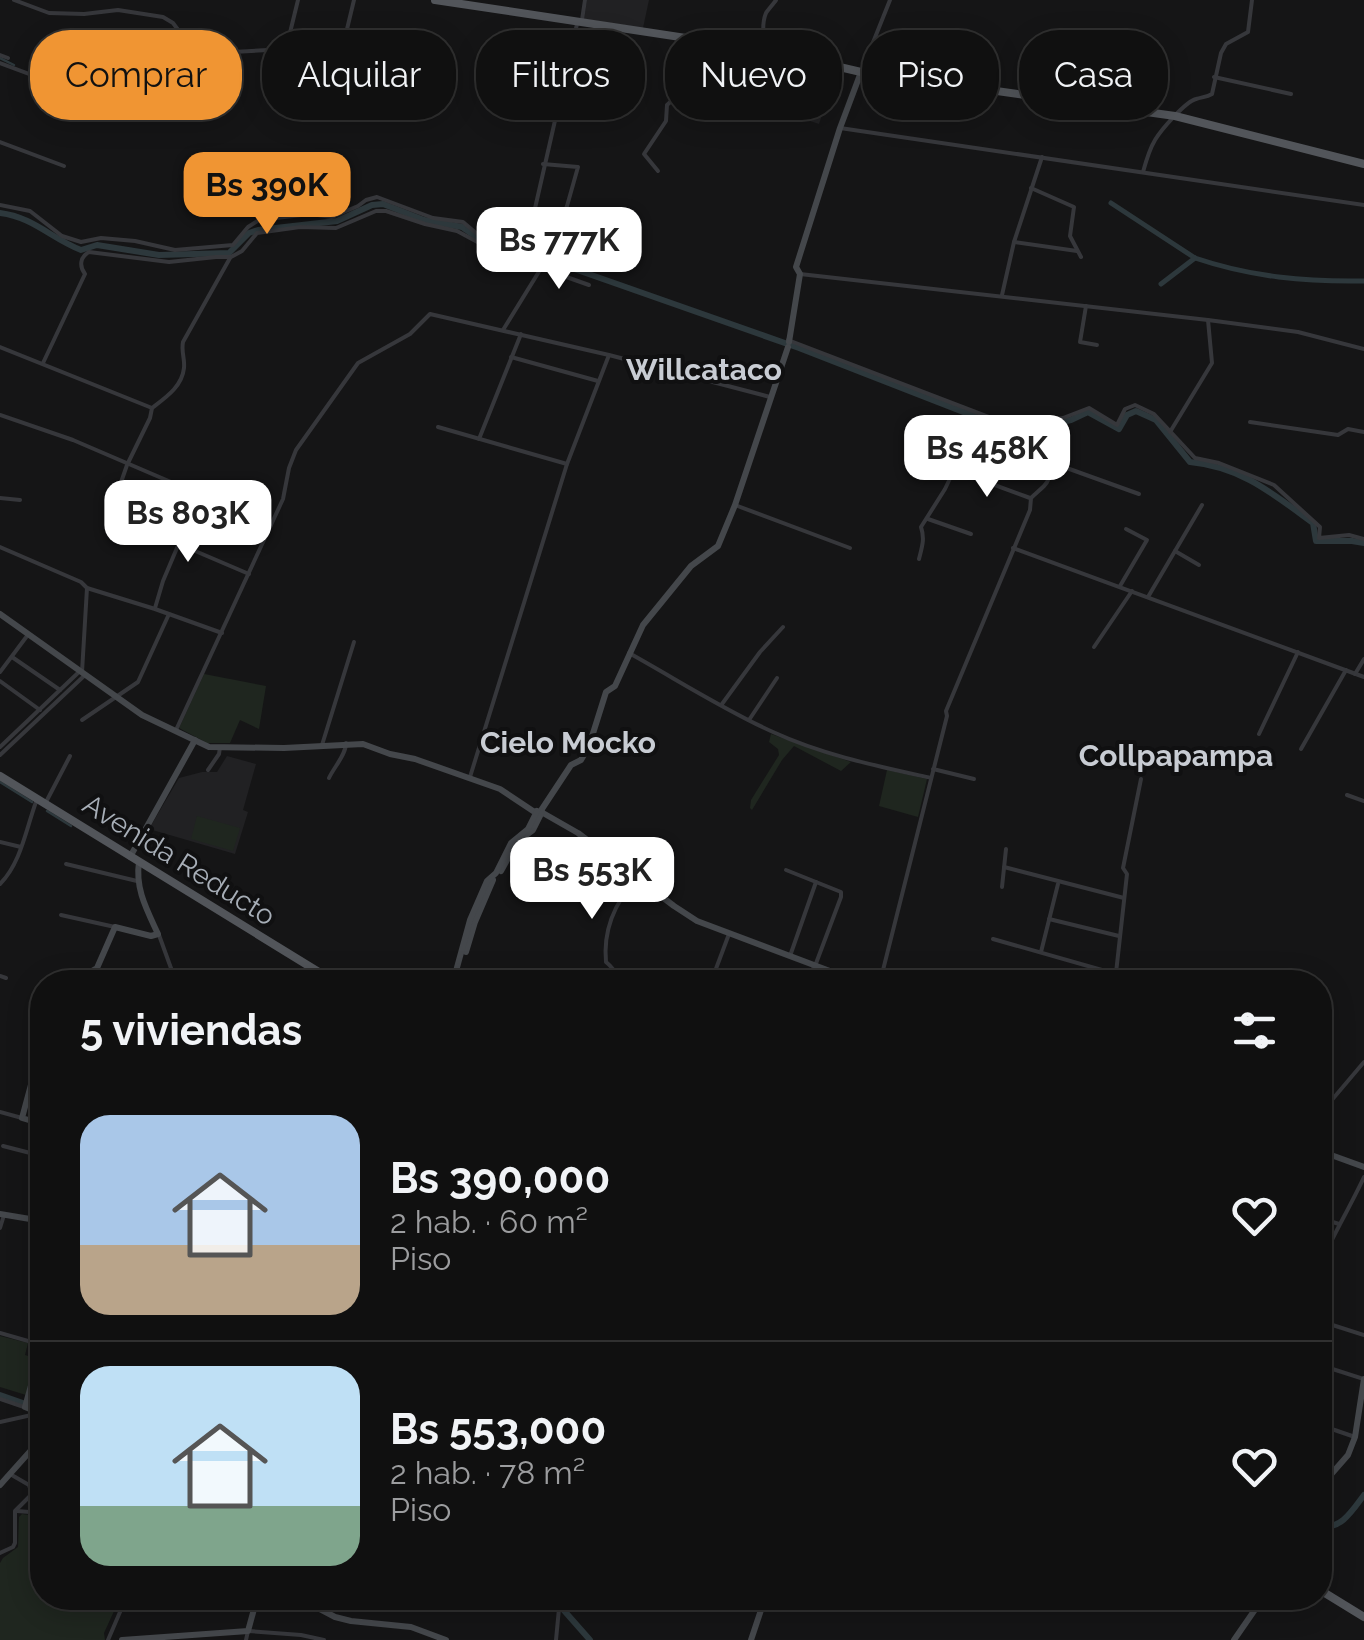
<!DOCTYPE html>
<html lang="es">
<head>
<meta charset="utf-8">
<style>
	:root { --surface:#101010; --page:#1e1e1e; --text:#f1f3f6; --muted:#9c9d9f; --line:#303030; --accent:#f09533 }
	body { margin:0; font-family:Raleway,sans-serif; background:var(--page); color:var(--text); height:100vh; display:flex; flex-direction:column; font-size:38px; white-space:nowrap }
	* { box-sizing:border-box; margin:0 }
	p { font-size:32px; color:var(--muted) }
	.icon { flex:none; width:55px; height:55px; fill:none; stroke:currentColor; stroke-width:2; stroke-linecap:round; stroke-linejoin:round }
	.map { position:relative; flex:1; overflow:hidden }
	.details { position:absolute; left:30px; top:970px; width:1302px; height:640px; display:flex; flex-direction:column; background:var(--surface); border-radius:40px; box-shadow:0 5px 25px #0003,0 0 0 2px var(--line) }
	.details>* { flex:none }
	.banner { position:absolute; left:30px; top:30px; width:1305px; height:90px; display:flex; gap:20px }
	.price { position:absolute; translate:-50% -85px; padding:0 22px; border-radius:20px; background:#fff; color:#222; font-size:32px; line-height:65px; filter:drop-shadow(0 2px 5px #0008) }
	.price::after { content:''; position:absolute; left:50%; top:60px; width:30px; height:22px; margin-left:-15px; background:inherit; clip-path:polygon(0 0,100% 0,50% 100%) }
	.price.on { background:var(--accent); color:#111 }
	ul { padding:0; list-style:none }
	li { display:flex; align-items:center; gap:30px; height:250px; padding:0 50px }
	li+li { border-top:2px solid var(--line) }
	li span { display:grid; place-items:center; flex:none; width:280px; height:200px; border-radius:30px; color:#555 }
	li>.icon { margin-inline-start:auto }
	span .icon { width:120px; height:120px; fill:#fffc; stroke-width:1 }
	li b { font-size:42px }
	h2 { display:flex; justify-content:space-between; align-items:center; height:120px; padding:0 50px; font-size:42px }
	.chip { padding:0 35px; border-radius:40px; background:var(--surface); box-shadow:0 5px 25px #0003,0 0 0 2px var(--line); font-size:35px; line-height:90px }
	.chip.on { background:var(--accent); color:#111 }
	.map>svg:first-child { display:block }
	.built { fill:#212123 }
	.green { fill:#1f261f }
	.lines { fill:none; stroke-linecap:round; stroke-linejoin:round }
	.stream { stroke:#2d383c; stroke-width:2.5 }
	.canal { stroke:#2d383c; stroke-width:5 }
	.river { stroke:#2d383c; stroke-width:6 }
	.street { stroke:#36373b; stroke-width:4 }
	.secondary { stroke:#44474b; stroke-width:6 }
	.primary { stroke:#52555a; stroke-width:8 }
	.labels { text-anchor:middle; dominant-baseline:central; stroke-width:8; stroke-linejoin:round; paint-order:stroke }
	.street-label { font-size:28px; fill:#a7aeb7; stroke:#101011 }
	.neighbourhood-label { font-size:30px; font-weight:bold; fill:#c8ccd3; stroke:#101011 }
</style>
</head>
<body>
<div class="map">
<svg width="1364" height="1640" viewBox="0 0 1364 1640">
	<rect width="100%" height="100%" fill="#151516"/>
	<!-- built -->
	<g class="built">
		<polygon points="587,0 649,0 643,28 584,19"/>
		<polygon points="810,68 836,74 819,124 801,118 795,112"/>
		<polygon points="227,756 256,764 243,810 248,812 235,854 149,829 179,778 202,772 217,772"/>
	</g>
	<!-- green -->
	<g class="green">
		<polygon points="94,51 127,56 116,62 99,98 76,87"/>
		<polygon points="204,674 266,686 259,729 240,720 230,743 207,743 179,728"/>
		<polygon points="771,734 851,762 841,771 794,746 782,760 752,810 750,808 751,800 779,755 778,749 769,742"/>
		<polygon points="887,770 927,779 918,817 879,806"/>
		<polygon points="197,816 240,828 233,851 191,839"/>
		<polygon points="0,1336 28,1343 25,1355 35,1358 26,1395 0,1387"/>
		<polygon points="22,1514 42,1517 42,1598 120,1598 104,1633 105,1640 0,1640 0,1563 3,1558 18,1547 19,1517"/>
	</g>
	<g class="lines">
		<!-- stream -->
		<g class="stream">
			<polyline points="0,58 14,65"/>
			<polyline points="0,782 32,802"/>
			<polyline points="47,811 71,826"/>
		</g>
		<!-- canal -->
		<g class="canal">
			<path d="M1111,203L1195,258C1251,277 1306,282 1364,281"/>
			<polyline points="1161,284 1195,258"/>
		</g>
		<!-- river -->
		<g class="river">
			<path d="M0,213C33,217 52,239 81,250L97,245L159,255L229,253L249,233L258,230L337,221L372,205L383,204L424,220L462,227L481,240L529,250L546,259L799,348L1030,438C1042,439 1046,433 1053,424L1071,420L1088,412L1119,429L1127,415L1136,411L1156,420L1190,462C1242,467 1273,494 1313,523L1316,541H1352L1364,543"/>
			<polyline points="0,1395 40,1409"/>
			<path d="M1320,1527C1342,1529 1352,1511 1364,1495"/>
			<polyline points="553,1598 590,1640"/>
		</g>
		<!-- street -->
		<g class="street">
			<path d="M14,0L49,13L84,14L118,10L163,17L173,23L196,54L286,49L346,54L353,59L360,81C373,86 381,81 393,83C404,85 415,90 425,95L426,100"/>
			<path d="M776,0C775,2 767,11 766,13C757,34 772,75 777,97"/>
			<polyline points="582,20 585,0"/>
			<polyline points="286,49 298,0"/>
			<polyline points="341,54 354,0"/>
			<polyline points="0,55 8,58"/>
			<polyline points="0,63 99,100"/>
			<polyline points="862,70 890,0"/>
			<polyline points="1214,77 1291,94"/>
			<polyline points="840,128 1364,205"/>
			<polyline points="0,142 64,166"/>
			<path d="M658,171L644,154L666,121L667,105C689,85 710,65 732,45"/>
			<path d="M1143,172C1146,161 1149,150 1155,140C1161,130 1185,102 1196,99C1202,97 1207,97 1212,94L1221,53L1226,44L1248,32L1252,0"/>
			<polyline points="1031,188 1074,207 1070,236 1081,257"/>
			<polyline points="0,205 30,211 62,236 81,242 101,238 135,241 175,250 233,245 248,227 259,220 310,214 332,217 358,206 366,200 377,197 433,218 463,222 476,233 494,239 530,246 537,243"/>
			<polyline points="1014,242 1077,251"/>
			<polyline points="551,248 528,239 577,24"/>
			<polyline points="541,268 589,285"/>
			<polyline points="800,274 1208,320 1298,332 1364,349"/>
			<polyline points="1002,295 1014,242 1042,157"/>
			<polyline points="1086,306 1080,342 1097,345"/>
			<polyline points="503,330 548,257 567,206 578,167 543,164"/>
			<polyline points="788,340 1033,434 1040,432 1050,420 1063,418 1089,408 1117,425 1125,409 1135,405 1154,414 1195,458 1219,463 1274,485 1320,527 1319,538 1349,535 1364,539"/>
			<polyline points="0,347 152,408"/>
			<polyline points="511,357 598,381"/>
			<path d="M43,363L85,274C79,266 80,257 89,252L169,262L216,257H231L242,251L257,233L300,227L336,228L376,211H386L425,224L457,231L483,245L519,253L544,264"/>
			<polyline points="0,415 73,440 271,525"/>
			<polyline points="1250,422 1338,435 1348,429 1364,432"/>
			<polyline points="438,427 567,464"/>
			<polyline points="1170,432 1212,363 1208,320"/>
			<polyline points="479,439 521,334"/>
			<polyline points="1050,462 1139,494"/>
			<path d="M118,491L127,465L150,418L152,408C165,398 182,387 184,368C185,359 181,351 183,342L230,258"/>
			<polyline points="0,498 20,500"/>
			<polyline points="735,505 850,548"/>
			<polyline points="928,519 971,534"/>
			<polyline points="139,527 249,574"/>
			<polyline points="0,547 81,582 87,588 155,609 222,633"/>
			<polyline points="1013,548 1364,677"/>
			<polyline points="1175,551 1199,565"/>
			<path d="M919,559C922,547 925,539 921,527L945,489L954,470L1030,498"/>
			<polyline points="1120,586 1147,540 1126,529"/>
			<polyline points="1148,597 1202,505"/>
			<polyline points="155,608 163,581 199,496"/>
			<polyline points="1094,647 1132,591"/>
			<path d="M629,653C676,679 724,710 773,732C823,755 877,766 931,778"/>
			<polyline points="12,657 60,690"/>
			<polyline points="0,672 27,636"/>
			<polyline points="82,672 87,588"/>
			<polyline points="1355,674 1364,659"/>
			<polyline points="0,681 40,710"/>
			<polyline points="722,704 760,652 783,627"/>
			<polyline points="82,720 138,682 169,614"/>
			<polyline points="749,720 777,678"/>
			<polyline points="176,730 283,499 289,468 296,450 353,370 358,363 410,334 430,314 609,355 770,397"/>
			<polyline points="1259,734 1298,652"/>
			<polyline points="322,745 354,642"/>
			<polyline points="0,747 80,671"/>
			<polyline points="1301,749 1346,670"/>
			<polyline points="0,755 84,676"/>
			<polyline points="933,769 974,779"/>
			<polyline points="208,770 219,754 220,747"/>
			<polyline points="470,777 567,464 609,355"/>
			<path d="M329,778C334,767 346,755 346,743"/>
			<polyline points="1347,795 1364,801"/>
			<polyline points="45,804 70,756"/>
			<polyline points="0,842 21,847"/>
			<polyline points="66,864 137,881"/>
			<polyline points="1004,867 1124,898"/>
			<polyline points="786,870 841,892 841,897 815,966 804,982"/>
			<path d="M0,884C21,863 26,829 36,802"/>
			<polyline points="1002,887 1006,849"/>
			<polyline points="61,915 115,927"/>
			<polyline points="1049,919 1119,936"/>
			<polyline points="159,935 176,982"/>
			<polyline points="993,939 1116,974"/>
			<polyline points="1041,952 1058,884"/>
			<polyline points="790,956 816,882"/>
			<polyline points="0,976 6,978"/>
			<path d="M616,982C617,973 613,968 606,962C603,930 615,902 637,878"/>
			<polyline points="711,982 729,934"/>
			<path d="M880,982L947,716L946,711L1030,510L1031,498C1035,494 1040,490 1044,486C1055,475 1049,456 1046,442"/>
			<polyline points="1115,982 1127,874 1123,868 1141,779"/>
			<polyline points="0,1112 22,1118"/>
			<polyline points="1320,1114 1364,1062"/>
			<polyline points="3,1146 42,1156"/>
			<polyline points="1320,1218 1339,1224"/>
			<polyline points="0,1228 4,1215"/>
			<path d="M1320,1265C1333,1235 1350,1207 1364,1177"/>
			<polyline points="1320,1321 1364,1335"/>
			<polyline points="0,1333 42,1345"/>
			<polyline points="1320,1365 1364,1379"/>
			<polyline points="0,1399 24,1407"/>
			<polyline points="28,1399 42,1404"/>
			<polyline points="0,1422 36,1414"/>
			<polyline points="1320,1425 1355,1437"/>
			<polyline points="17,1511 42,1513"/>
			<polyline points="0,1553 13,1547 15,1543 15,1511 32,1494 29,1485 10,1474"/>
			<polyline points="108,1640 126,1598"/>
			<polyline points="246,1640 248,1631 301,1635 324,1640"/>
			<polyline points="556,1640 560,1598"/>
		</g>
		<!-- secondary -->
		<g class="secondary">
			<polyline points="789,342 800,274 796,267 840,128 861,72"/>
			<polyline points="0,614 142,715 209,747 284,748 363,744 390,754 415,759 500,789 533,811 543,813 578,833 674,906 697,921 859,982"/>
			<polyline points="540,812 571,765 581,760 589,746 606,692 615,686 643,625 691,566 718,546 735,505 788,347"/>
			<polyline points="130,857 195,740"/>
			<polyline points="501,871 517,842 533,830 542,812"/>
			<polyline points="466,952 475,922 493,880"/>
			<path d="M73,982L97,968L115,927L151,936L158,934C147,910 135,889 139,862"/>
			<polyline points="453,982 470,920 487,881 496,873 511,843 528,829 537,811"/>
			<polyline points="42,1044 22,1118 42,1124"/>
			<polyline points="1320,1151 1364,1167"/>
			<polyline points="0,1214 42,1221"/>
			<polyline points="42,1346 25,1407 42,1414"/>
			<polyline points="0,1485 42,1438"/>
			<polyline points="1320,1487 1348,1455 1355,1437 1364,1379"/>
			<polyline points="299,1598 335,1617 351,1621 411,1627 446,1640"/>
			<polyline points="122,1640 248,1631 257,1598"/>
			<polyline points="751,1640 765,1598"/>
			<polyline points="1234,1640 1263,1598"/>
		</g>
		<!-- primary -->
		<g class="primary">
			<polyline points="435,0 766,50 861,72 1175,116 1364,164"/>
			<polyline points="0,776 335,982"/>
			<polyline points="1320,1590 1364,1617"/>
		</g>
	</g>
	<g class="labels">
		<!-- street labels -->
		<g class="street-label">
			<text transform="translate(179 860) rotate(32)">Avenida Reducto</text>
		</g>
		<!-- neighbourhood labels -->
		<g class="neighbourhood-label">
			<text x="704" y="369">Willcataco</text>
			<text x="568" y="742">Cielo Mocko</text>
			<text x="1176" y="755">Collpapampa</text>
		</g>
	</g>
</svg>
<b class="price on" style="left:267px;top:237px">Bs 390K</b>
<b class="price" style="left:559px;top:292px">Bs 777K</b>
<b class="price" style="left:987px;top:500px">Bs 458K</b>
<b class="price" style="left:188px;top:565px">Bs 803K</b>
<b class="price" style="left:592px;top:922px">Bs 553K</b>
<div class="banner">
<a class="chip on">Comprar</a>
<a class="chip">Alquilar</a>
<a class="chip">Filtros</a>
<a class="chip">Nuevo</a>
<a class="chip">Piso</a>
<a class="chip">Casa</a>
</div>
<section class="details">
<h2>5 viviendas<svg class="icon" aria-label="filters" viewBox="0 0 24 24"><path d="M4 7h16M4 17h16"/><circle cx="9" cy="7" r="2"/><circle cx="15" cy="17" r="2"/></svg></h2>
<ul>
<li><span style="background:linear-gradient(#a9c7e8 65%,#b9a48a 0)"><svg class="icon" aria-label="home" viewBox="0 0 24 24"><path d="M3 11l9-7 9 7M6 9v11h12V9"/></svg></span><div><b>Bs 390,000</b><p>2 hab. · 60 m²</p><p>Piso</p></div><svg class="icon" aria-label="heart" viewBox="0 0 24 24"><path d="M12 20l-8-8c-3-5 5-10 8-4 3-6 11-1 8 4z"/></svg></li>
<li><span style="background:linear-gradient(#bfe0f5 70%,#7fa58c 0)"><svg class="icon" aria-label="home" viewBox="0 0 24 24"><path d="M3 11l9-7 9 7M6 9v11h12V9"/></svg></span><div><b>Bs 553,000</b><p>2 hab. · 78 m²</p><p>Piso</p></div><svg class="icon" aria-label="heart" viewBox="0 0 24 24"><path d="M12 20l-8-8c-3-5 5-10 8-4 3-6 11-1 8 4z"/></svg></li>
</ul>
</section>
</div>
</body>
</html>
